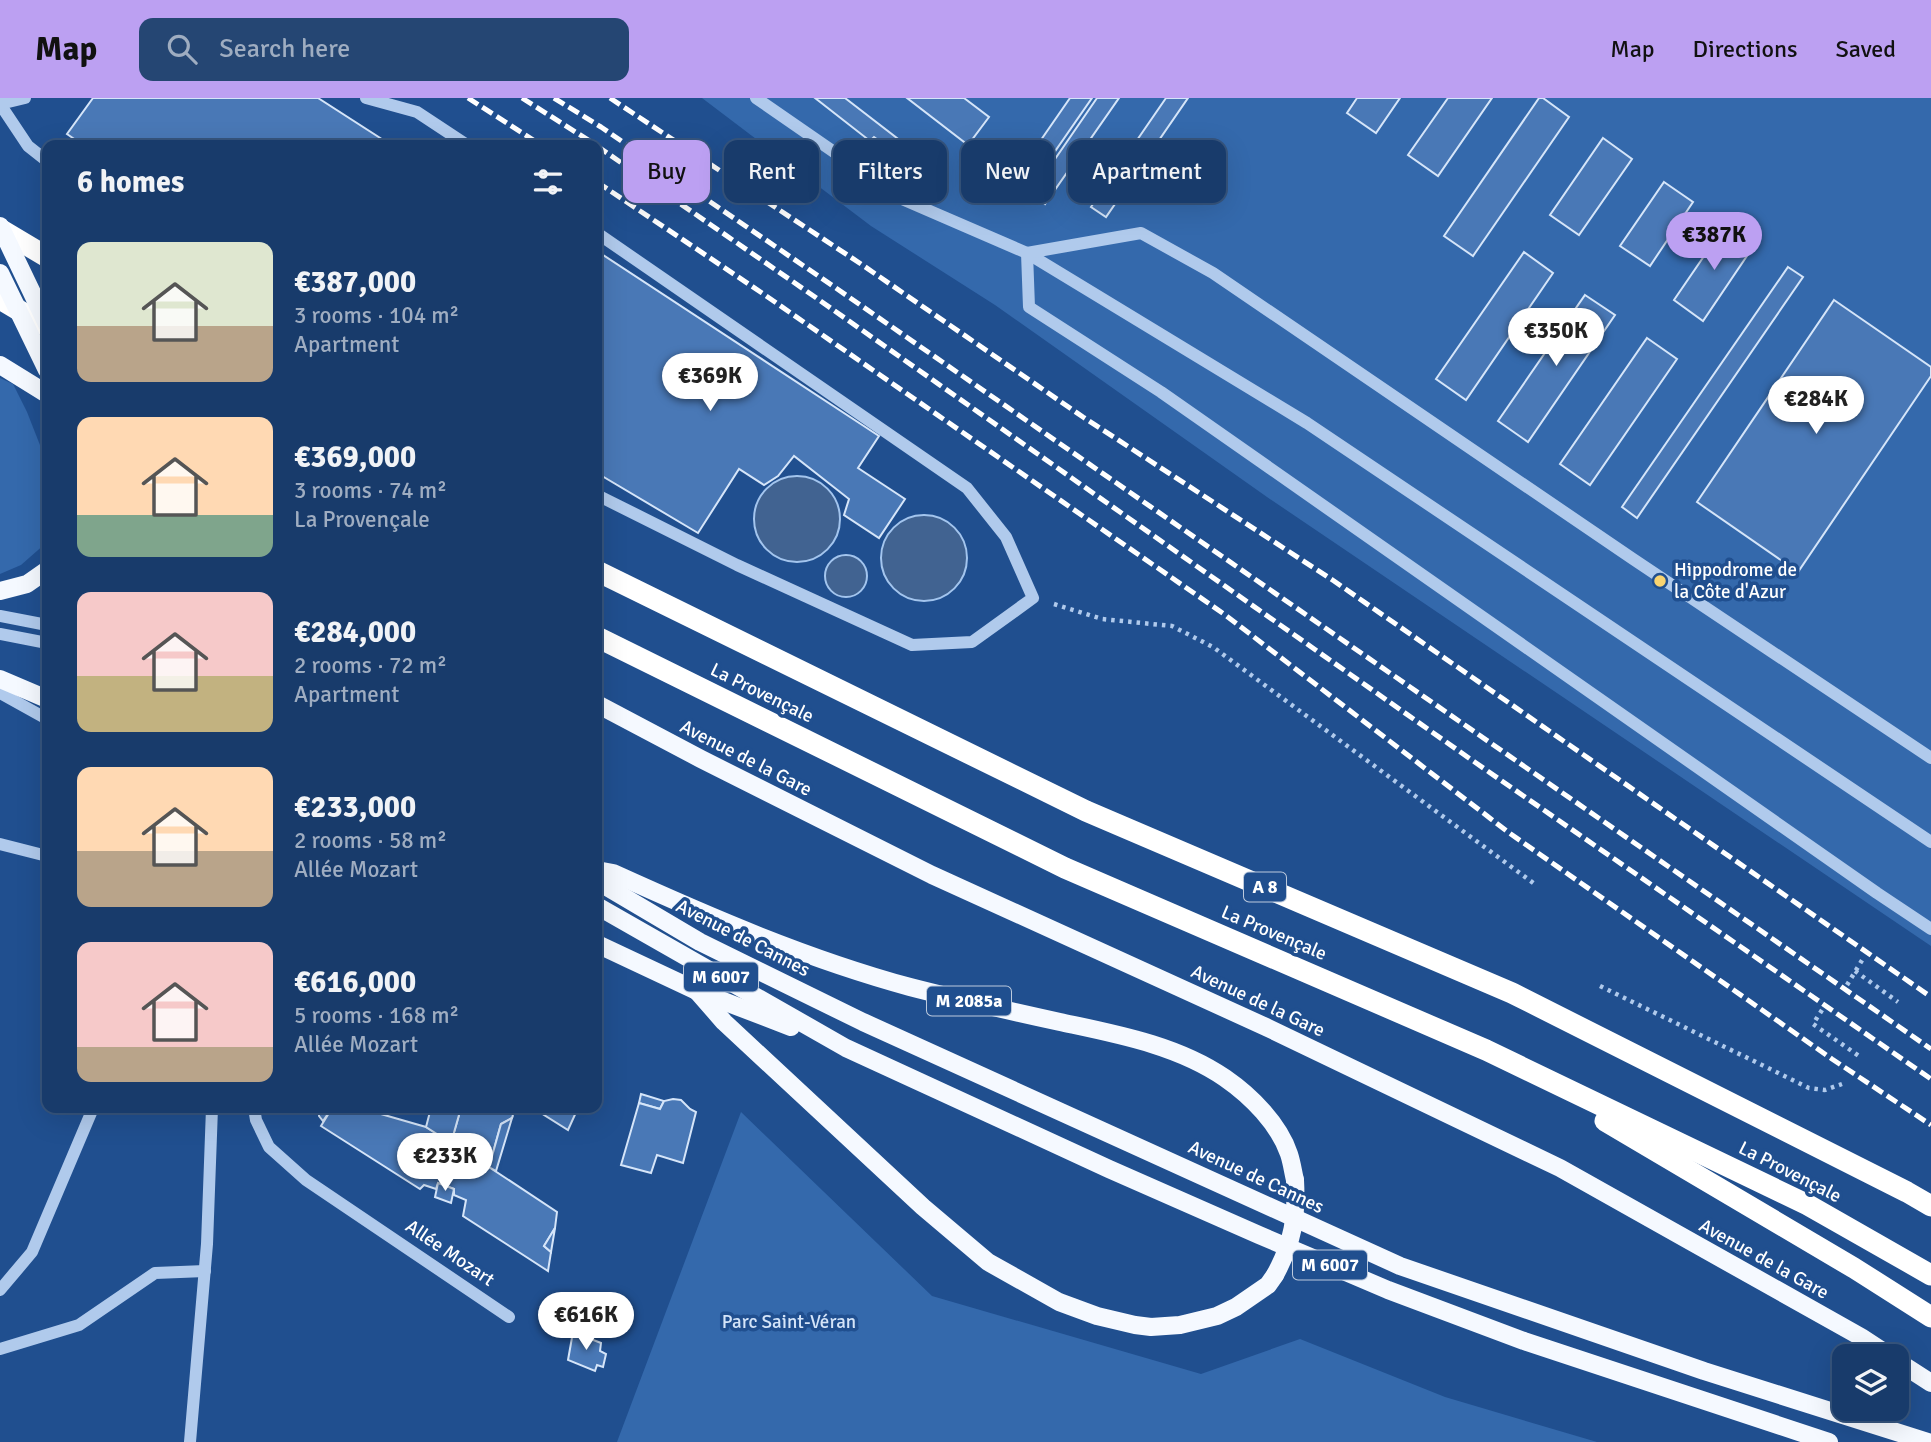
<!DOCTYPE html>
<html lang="en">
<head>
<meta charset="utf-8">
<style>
	:root { --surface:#183b6b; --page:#254673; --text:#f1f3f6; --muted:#9fadc1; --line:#36557e; --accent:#bca0f2 }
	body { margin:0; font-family:Signika,sans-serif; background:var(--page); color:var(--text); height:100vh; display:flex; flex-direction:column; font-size:26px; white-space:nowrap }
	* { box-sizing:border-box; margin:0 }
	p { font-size:23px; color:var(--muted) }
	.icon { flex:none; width:38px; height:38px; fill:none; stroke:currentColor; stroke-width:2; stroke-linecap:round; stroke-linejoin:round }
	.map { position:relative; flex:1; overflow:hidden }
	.details { position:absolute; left:42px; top:42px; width:560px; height:973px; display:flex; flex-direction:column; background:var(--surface); border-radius:14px; box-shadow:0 7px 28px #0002,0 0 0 2px var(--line) }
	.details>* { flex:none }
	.guide { position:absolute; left:623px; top:42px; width:665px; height:63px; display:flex; gap:14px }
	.tools { position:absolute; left:1832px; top:1246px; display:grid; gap:14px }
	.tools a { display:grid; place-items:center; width:77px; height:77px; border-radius:14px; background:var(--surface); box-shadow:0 7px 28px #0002,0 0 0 2px var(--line); font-size:35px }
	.price { position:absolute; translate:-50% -60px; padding:0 16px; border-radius:24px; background:#fff; color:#222; font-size:23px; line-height:46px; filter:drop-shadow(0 2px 4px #0008) }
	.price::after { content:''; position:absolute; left:50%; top:42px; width:21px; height:16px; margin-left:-10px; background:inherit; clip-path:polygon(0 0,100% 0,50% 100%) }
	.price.on { background:var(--accent); color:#111 }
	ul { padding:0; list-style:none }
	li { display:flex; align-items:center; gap:21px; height:175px; padding:0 35px }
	li span { display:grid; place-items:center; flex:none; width:196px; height:140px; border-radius:14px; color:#555 }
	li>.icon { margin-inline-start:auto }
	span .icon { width:84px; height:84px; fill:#fffc; stroke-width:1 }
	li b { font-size:30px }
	h2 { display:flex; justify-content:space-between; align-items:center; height:84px; padding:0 35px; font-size:30px }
	.pill { padding:0 24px; border-radius:14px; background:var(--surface); box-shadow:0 7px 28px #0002,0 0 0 2px var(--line); font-size:24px; line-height:63px }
	.pill.on { background:var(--accent); color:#111 }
	header { display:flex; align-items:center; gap:42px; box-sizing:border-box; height:98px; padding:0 35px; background:var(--accent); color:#111 }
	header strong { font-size:33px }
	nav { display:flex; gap:38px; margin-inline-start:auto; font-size:24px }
	.search { width:490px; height:63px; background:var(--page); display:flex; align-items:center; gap:18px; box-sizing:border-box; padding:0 24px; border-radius:14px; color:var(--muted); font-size:26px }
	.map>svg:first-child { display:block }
	.green { fill:#3469ac }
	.water { fill:#416391; stroke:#a3c5ee; stroke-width:2 }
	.building { fill:#4978b6; stroke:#d5e5f9; stroke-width:2 }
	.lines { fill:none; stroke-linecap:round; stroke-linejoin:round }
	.path { stroke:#b0caec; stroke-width:4.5; stroke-dasharray:3.5 5; stroke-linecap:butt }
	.minor { stroke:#b0caec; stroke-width:12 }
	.major { stroke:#f5f9ff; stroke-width:18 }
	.highway { stroke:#fff; stroke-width:21 }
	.rail { stroke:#fff; stroke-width:5; stroke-dasharray:12 5; stroke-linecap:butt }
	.major-bridge { stroke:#f5f9ff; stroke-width:18 }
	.poi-dot { fill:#f9d471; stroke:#204f8f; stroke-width:2.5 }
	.labels { text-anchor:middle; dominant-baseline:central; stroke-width:7; stroke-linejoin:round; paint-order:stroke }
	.shield { fill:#204f8f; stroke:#bccadd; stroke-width:2 }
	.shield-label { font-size:18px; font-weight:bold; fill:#fff }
	.poi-label { font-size:19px; fill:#fff; stroke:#204f8f; text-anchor:start }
	.street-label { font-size:19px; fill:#fff; stroke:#204f8f }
	.park-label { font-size:19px; fill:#d5e5f9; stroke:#204f8f }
</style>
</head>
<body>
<header>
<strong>Map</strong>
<div class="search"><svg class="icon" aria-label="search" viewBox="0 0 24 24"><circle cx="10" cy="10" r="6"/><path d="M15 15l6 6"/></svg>Search here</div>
<nav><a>Map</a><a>Directions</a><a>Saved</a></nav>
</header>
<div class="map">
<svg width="1931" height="1344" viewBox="0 0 1931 1344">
	<rect width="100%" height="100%" fill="#204f8f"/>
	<!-- green -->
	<g class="green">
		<polygon points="702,0 1931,0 1931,848 1267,399 995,207 871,128"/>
		<polygon points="0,280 13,286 27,314 47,365 46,445 21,467 0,476"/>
		<polygon points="741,1014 932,1198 1201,1276 1300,1241 1445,1299 1597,1344 617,1344"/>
	</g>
	<!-- water -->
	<g class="water">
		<circle cx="797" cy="421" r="43"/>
		<circle cx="924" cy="460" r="43"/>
		<circle cx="846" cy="478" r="21"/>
	</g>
	<!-- building -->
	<g class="building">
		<polygon points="93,0 318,0 391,47 83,47 67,36"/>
		<polygon points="815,0 845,0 902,44 890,59 875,46 878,42 874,39 870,43"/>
		<polygon points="907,0 964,0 989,19 968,47"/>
		<polygon points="1070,0 1092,0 1024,98 1009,88"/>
		<polygon points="1097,0 1119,0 1045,106 1031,96"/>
		<polygon points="1166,0 1188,0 1106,119 1091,109"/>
		<polygon points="1357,0 1400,0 1376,35 1347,15"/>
		<polygon points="1448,0 1492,0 1438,78 1408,57"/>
		<polygon points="1539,0 1543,0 1569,19 1473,158 1444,138"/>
		<polygon points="1603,40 1632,61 1579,137 1550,117"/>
		<polygon points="1664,84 1693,104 1650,168 1620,148"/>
		<polygon points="1726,126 1755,146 1703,223 1674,202"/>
		<polygon points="597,153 879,338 858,370 905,401 879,440 844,417 849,401 794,358 778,378 764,387 739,371 698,435 597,375"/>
		<polygon points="1524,154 1553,175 1466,302 1436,281"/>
		<polygon points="1788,169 1803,179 1637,420 1622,409"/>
		<polygon points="1585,197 1615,217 1528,344 1498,323"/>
		<polygon points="1834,202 1931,269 1931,278 1798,474 1697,404"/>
		<polygon points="1647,240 1677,261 1590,387 1560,366"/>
		<polygon points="641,996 664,1003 660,1011 639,1005"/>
		<polygon points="673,1001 681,1002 690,1011 696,1014 683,1065 657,1057 651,1075 621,1067 639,1005 660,1011 664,1003"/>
		<polygon points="319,1010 332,1010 323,1023 319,1018"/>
		<polygon points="332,1010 360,1010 426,1029 451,1045 461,1010 515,1010 512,1020 501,1026 489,1069 557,1114 555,1130 544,1148 551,1154 548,1173 463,1118 466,1102 454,1097 454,1091 438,1085 436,1091 424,1087 420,1091 321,1028"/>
		<polygon points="431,1010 461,1010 451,1045 426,1029"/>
		<polygon points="533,1010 578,1010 568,1032"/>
		<polygon points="512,1020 496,1073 489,1069 501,1026"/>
		<polygon points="438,1085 454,1091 451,1105 435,1099"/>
		<polygon points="555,1130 551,1154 544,1148"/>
		<polygon points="573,1234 601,1245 600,1253 606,1256 603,1269 597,1267 595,1273 568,1262"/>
	</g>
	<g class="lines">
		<!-- path -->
		<g class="path">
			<polyline points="1054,506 1102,521 1172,528 1213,549 1536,787"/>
			<polyline points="1855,873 1898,904"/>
			<polyline points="1847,887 1864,859"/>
			<polyline points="1600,888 1809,990 1825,992 1842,986"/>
			<polyline points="1822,912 1813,926 1859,958"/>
		</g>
		<!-- minor -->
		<g class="minor">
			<polyline points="366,0 417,14 467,47"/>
			<polyline points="756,0 902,101 1027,155 1307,325 1931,744"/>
			<polyline points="0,6 28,48 47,63"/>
			<polyline points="0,6 25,0"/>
			<polyline points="597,135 967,390 1006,439 1033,500 972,544 912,547 737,467 597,397"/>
			<polyline points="0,518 47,527"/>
			<polyline points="0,536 47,545"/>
			<polyline points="0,595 47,621"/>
			<polyline points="1931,660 1633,461 1213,175 1141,135 1027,155 1029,209 1161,294 1877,795 1931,831"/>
			<polyline points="0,746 47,758"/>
			<polyline points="254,1010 256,1022 269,1049 306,1082 509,1219"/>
			<polyline points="0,1192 32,1154 91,1015 91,1010"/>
			<polyline points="0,1251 79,1227 155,1175 205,1173"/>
			<polyline points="190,1344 207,1146 212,1010"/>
		</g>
		<!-- major -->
		<g class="major">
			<polyline points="0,267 47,296"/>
			<polyline points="0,493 27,486 47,472"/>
			<polyline points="0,581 47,601"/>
			<polyline points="597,606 701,661 932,777 1266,929 1560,1070 1861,1239 1890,1258"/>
			<path d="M597,772L613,775C710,819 807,861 910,889C960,902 1010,913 1060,924C1116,936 1177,947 1225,980C1251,998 1279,1026 1289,1056C1292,1065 1293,1074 1295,1082"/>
			<polyline points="597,780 607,789 700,844 863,924 1400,1168 1704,1273 1928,1344"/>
			<polyline points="597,808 846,950 1109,1071 1259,1137 1388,1192 1524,1243 1829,1344"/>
			<polyline points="597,846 697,893 791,929"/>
			<polyline points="697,893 724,924 923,1109 988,1164 1059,1204 1097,1218 1135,1227 1151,1229 1180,1227 1217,1218 1236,1209 1268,1187 1275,1177"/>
			<polyline points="1897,1263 1931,1285"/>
		</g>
		<!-- highway -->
		<g class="highway">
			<polyline points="0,131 47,159"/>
			<polyline points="0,201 47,229"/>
			<polyline points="597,473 1086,713 1512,895 1907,1094 1931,1108"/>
			<polyline points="597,539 1065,770 1486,952 1808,1107 1931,1177"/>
			<polyline points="1605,1023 1854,1170 1931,1219"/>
		</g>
		<!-- rail -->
		<g class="rail">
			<polyline points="468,0 541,47"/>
			<polyline points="522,0 596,47"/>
			<polyline points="554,0 601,29 833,188 1931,951"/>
			<polyline points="610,0 861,166 1083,319 1334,483 1931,899"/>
			<polyline points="597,48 815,199 1466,658 1931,981"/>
			<polyline points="597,84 762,195 1224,516 1508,734 1832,961 1931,1027"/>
		</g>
		<!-- major-bridge -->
		<g class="major-bridge">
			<polyline points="0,128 47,226"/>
			<polyline points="0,175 47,272"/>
			<path d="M1275,1177C1293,1144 1297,1119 1295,1082"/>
		</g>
	</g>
	<!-- markers -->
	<circle class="poi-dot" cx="1660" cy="483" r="7"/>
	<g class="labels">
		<!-- shield labels -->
		<g class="shield">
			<rect x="1244" y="774.5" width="42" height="29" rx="5"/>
			<rect x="684" y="864.5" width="74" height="29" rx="5"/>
			<rect x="927" y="888.5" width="84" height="29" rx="5"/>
			<rect x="1293" y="1152.5" width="74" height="29" rx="5"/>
		</g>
		<g class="shield-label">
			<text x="1265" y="789">A 8</text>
			<text x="721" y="879">M 6007</text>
			<text x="969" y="903">M 2085a</text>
			<text x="1330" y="1167">M 6007</text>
		</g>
		<!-- poi labels -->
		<g class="poi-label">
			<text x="1674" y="472">Hippodrome de<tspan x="1674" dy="22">la Côte d'Azur</tspan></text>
		</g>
		<!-- street labels -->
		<g class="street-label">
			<text transform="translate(762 595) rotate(26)">La Provençale</text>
			<text transform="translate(746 660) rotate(27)">Avenue de la Gare</text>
			<text transform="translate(1274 835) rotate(23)">La Provençale</text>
			<text transform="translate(743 840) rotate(27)">Avenue de Cannes</text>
			<text transform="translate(1258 903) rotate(25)">Avenue de la Gare</text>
			<text transform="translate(1790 1074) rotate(27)">La Provençale</text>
			<text transform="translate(1256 1079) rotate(25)">Avenue de Cannes</text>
			<text transform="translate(450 1155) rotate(34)">Allée Mozart</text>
			<text transform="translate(1764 1161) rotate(29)">Avenue de la Gare</text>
		</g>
		<!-- park labels -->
		<g class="park-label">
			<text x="789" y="1224">Parc Saint-Véran</text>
		</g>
	</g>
</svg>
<div class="tools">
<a><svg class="icon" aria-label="layers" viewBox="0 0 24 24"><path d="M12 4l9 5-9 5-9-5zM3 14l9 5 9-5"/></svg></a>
</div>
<b class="price on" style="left:1714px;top:174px">€387K</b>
<b class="price" style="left:1556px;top:270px">€350K</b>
<b class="price" style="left:710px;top:315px">€369K</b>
<b class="price" style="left:1816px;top:338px">€284K</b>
<b class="price" style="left:445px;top:1095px">€233K</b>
<b class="price" style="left:586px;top:1254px">€616K</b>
<div class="guide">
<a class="pill on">Buy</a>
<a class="pill">Rent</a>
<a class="pill">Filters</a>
<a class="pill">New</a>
<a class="pill">Apartment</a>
</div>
<section class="details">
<h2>6 homes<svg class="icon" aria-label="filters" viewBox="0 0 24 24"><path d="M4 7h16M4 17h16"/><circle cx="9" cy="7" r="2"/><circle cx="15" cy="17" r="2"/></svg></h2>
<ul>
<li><span style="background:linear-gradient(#dfe7d0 60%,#b9a48a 0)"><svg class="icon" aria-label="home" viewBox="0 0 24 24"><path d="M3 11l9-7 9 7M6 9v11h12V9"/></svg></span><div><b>€387,000</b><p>3 rooms · 104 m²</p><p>Apartment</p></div></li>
<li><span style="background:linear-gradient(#ffd9b3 70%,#7fa58c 0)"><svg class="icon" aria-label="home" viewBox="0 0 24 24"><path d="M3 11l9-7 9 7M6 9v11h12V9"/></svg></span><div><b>€369,000</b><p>3 rooms · 74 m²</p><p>La Provençale</p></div></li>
<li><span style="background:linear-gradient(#f6c9c9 60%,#c2b280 0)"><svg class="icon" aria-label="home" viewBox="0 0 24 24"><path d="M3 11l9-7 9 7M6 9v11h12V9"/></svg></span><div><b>€284,000</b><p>2 rooms · 72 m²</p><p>Apartment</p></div></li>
<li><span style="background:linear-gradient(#ffd9b3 60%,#b9a48a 0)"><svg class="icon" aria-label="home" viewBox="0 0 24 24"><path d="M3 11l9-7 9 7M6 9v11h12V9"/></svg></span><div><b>€233,000</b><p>2 rooms · 58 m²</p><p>Allée Mozart</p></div></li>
<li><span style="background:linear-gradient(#f6c9c9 75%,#b9a48a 0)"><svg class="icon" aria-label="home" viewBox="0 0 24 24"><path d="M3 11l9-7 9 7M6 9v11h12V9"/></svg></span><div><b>€616,000</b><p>5 rooms · 168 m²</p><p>Allée Mozart</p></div></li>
</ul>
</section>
</div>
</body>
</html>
